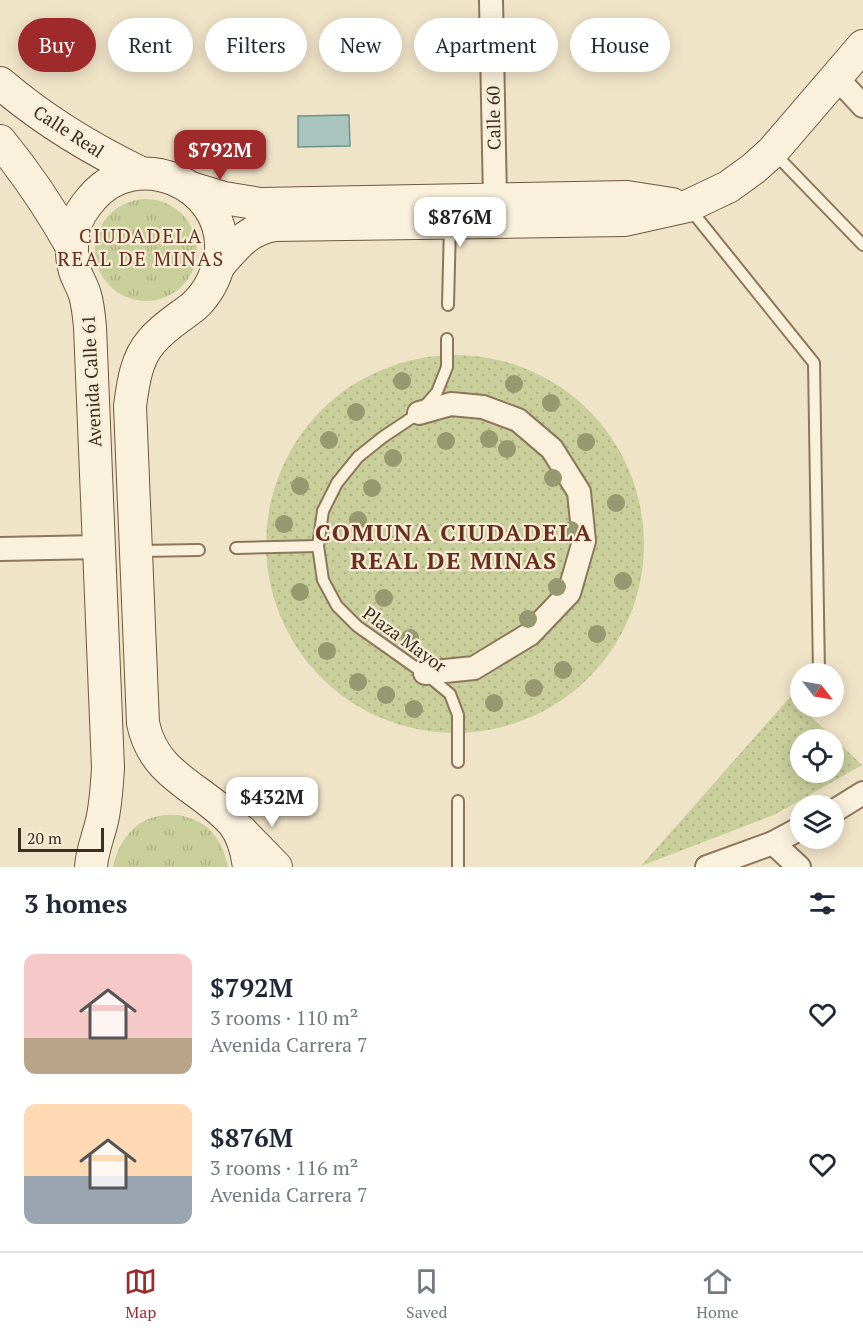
<!DOCTYPE html>
<html lang="en">
<head>
<meta charset="utf-8">
<style>
	:root { --surface:#fff; --page:#f2f2f3; --text:#1f2937; --muted:#747a83; --line:#e0e1e3; --accent:#9e2a2b }
	body { margin:0; font-family:"PT Serif",serif; background:var(--page); color:var(--text); height:100vh; display:flex; flex-direction:column; font-size:22px; white-space:nowrap }
	* { box-sizing:border-box; margin:0 }
	p { font-size:20px; color:var(--muted) }
	.icon { flex:none; width:33px; height:33px; fill:none; stroke:currentColor; stroke-width:2; stroke-linecap:round; stroke-linejoin:round }
	.map { position:relative; height:867px; overflow:hidden }
	.panel { display:flex; flex-direction:column; background:var(--surface); flex:1 }
	.panel>* { flex:none }
	.guide { position:absolute; left:18px; top:18px; width:828px; height:54px; display:flex; gap:12px }
	.needle { width:39px; rotate:121deg }
	.controls { position:absolute; left:790px; top:663px; display:grid; gap:12px }
	.controls a { display:grid; place-items:center; width:54px; height:54px; border-radius:50%; background:var(--surface); box-shadow:0 3px 15px #0003; font-size:30px }
	.scale { position:absolute; left:18px; bottom:15px; width:86px; box-sizing:border-box; padding-left:6px; border:3px solid #3d2e20; border-top:0; font-size:16px; line-height:21px; white-space:nowrap; color:#3d2e20; -webkit-text-stroke:4px #f7eed8; paint-order:stroke }
	.price { position:absolute; translate:-50% -51px; padding:0 14px; border-radius:12px; background:#fff; color:#222; font-size:20px; line-height:39px; filter:drop-shadow(0 2px 3px #0008) }
	.price::after { content:''; position:absolute; left:50%; top:36px; width:18px; height:14px; margin-left:-9px; background:inherit; clip-path:polygon(0 0,100% 0,50% 100%) }
	.price.current { background:var(--accent); color:#fff }
	ul { padding:0; list-style:none }
	li { display:flex; align-items:center; gap:18px; height:150px; padding:0 24px }
	li span { display:grid; place-items:center; flex:none; width:168px; height:120px; border-radius:12px; color:#555 }
	li>.icon { margin-inline-start:auto }
	span .icon { width:72px; height:72px; fill:#fffc; stroke-width:1 }
	li b { font-size:26px }
	h2 { display:flex; justify-content:space-between; align-items:center; height:72px; padding:0 24px; font-size:26px }
	.pill { padding:0 21px; border-radius:27px; background:var(--surface); box-shadow:0 3px 15px #0003; font-size:21px; line-height:54px }
	.pill.current { background:var(--accent); color:#fff }
	.tab-bar { display:flex; justify-content:space-around; align-items:center; height:84px; border-top:2px solid var(--line); background:var(--surface); font-size:16px; color:var(--muted) }
	.tab-bar a { display:grid; justify-items:center; gap:3px }
	.tab-bar .current { color:var(--accent) }
	.map>svg:first-child { display:block }
	.grass { fill:url(#grass-tufts) }
	.park { fill:url(#park-dots); fill-rule:evenodd }
	.water { fill:#a9c4bc; stroke:#6f938a; stroke-width:1.5 }
	.lines { fill:none; stroke-linecap:round; stroke-linejoin:round }
	.lane-casing { stroke:#8d765c; stroke-width:14 }
	.street-casing { stroke:#8d765c; stroke-width:26 }
	.secondary-casing { stroke:#6f573f; stroke-width:34 }
	.lane { stroke:#faf1dc; stroke-width:10 }
	.street { stroke:#faf1dc; stroke-width:22 }
	.secondary { stroke:#faf1dc; stroke-width:32 }
	.tree { fill:#96986f }
	.labels { text-anchor:middle; dominant-baseline:central; stroke-width:4.5; stroke-linejoin:round; paint-order:stroke }
	.street-label { font-size:18px; fill:#3d2e20; stroke:#f7eed8 }
	.neighbourhood-label { font-size:20px; letter-spacing:1.5px; fill:#6b2e1e; stroke:#f7eed8 }
	.district-label { font-size:24px; font-weight:bold; letter-spacing:1.5px; fill:#6b2e1e; stroke:#f7eed8 }
</style>
</head>
<body>
<div class="map">
<svg width="863" height="867" viewBox="0 0 863 867">
	<defs>
		<pattern id="grass-tufts" width="24" height="20" patternUnits="userSpaceOnUse" patternTransform="scale(1.5)"><rect width="24" height="20" fill="#c9cf9b"/><path d="M3 7l-1-3M5 7V3M7 7l1-3M15 17l-1-3M17 17v-4M19 17l1-3" fill="none" stroke="#aeb285"/></pattern>
		<pattern id="park-dots" width="8" height="8" patternUnits="userSpaceOnUse" patternTransform="scale(1.5)"><rect width="8" height="8" fill="#c9cf9b"/><path d="M2 2h.1M6 6h.1" fill="none" stroke="#aeb285" stroke-width="1.8" stroke-linecap="round"/></pattern>
	</defs>
	<rect width="100%" height="100%" fill="#f0e4c8"/>
	<!-- grass -->
	<g class="grass">
		<circle cx="146" cy="250" r="51"/>
		<path d="M179,815C185,817 192,818 197,821C216,830 224,848 228,867H113C118,843 134,820 159,816C165,814 173,815 179,815Z"/>
	</g>
	<!-- park -->
	<g class="park">
		<circle cx="455" cy="544" r="189"/>
		<path d="M790,697L862,765L774,815L641,866ZM801,740H834V772H801Z"/>
	</g>
	<!-- water -->
	<polygon class="water" points="349,115 350,146 298,147 298,116"/>
	<g class="lines">
		<defs>
			<g id="lane">
				<polyline points="775,154 863,245"/>
				<polyline points="690,209 814,363 819,674"/>
				<polyline points="448,305 450,225"/>
				<polyline points="447,339 447,367 437,392 419,413 383,437 358,457 337,483 323,511 318,546 323,580 337,606 357,626 432,679 450,694 458,715 458,762"/>
				<polyline points="236,548 318,546"/>
				<polyline points="139,551 199,550"/>
				<polyline points="458,801 458,867"/>
			</g>
			<g id="street">
				<polyline points="491,0 495,199"/>
				<polyline points="836,77 863,106"/>
				<polyline points="419,413 451,404 483,407 518,420 552,449 579,492 584,541 569,593 530,634 474,668 425,673"/>
				<polyline points="0,549 99,547"/>
				<polyline points="834,811 863,793"/>
				<polyline points="773,843 799,867"/>
				<polyline points="707,867 773,843 801,828"/>
			</g>
			<g id="secondary">
				<path d="M0,83C42,119 91,149 141,173"/>
				<path d="M0,141C28,175 50,208 72,247"/>
				<polyline points="191,188 224,198 260,204 627,197 672,204"/>
				<path d="M219,265C236,246 247,230 274,225L625,220L688,206L728,187L753,169L772,152L863,46"/>
				<polyline points="241,831 276,867"/>
				<path d="M91,867C92,849 100,833 103,816C106,800 107,784 108,768L90,327C89,316 88,305 85,295C83,288 79,281 76,274C71,260 71,244 74,229C77,218 84,207 92,198C136,146 225,183 221,251C219,272 209,293 193,307C179,318 163,327 151,342C136,359 133,384 130,406L143,723C154,778 203,787 234,824C243,836 247,852 249,867"/>
			</g>
		</defs>
		<!-- lane casing -->
		<use href="#lane" class="lane-casing"/>
		<!-- street casing -->
		<use href="#street" class="street-casing"/>
		<!-- secondary casing -->
		<use href="#secondary" class="secondary-casing"/>
		<!-- lane -->
		<use href="#lane" class="lane"/>
		<!-- street -->
		<use href="#street" class="street"/>
		<!-- secondary -->
		<use href="#secondary" class="secondary"/>
	</g>
	<!-- trees -->
	<g class="tree">
		<circle cx="402" cy="381" r="9"/>
		<circle cx="514" cy="384" r="9"/>
		<circle cx="551" cy="403" r="9"/>
		<circle cx="356" cy="412" r="9"/>
		<circle cx="489" cy="439" r="9"/>
		<circle cx="329" cy="440" r="9"/>
		<circle cx="446" cy="441" r="9"/>
		<circle cx="586" cy="442" r="9"/>
		<circle cx="507" cy="449" r="9"/>
		<circle cx="393" cy="458" r="9"/>
		<circle cx="553" cy="478" r="9"/>
		<circle cx="300" cy="486" r="9"/>
		<circle cx="372" cy="488" r="9"/>
		<circle cx="616" cy="503" r="9"/>
		<circle cx="358" cy="520" r="9"/>
		<circle cx="284" cy="524" r="9"/>
		<circle cx="571" cy="530" r="9"/>
		<circle cx="623" cy="581" r="9"/>
		<circle cx="557" cy="587" r="9"/>
		<circle cx="300" cy="592" r="9"/>
		<circle cx="384" cy="598" r="9"/>
		<circle cx="528" cy="619" r="9"/>
		<circle cx="597" cy="634" r="9"/>
		<circle cx="410" cy="638" r="9"/>
		<circle cx="327" cy="651" r="9"/>
		<circle cx="563" cy="670" r="9"/>
		<circle cx="358" cy="682" r="9"/>
		<circle cx="534" cy="688" r="9"/>
		<circle cx="386" cy="695" r="9"/>
		<circle cx="494" cy="703" r="9"/>
		<circle cx="414" cy="709" r="9"/>
	</g>
	<g class="labels">
		<!-- street labels -->
		<g class="street-label">
			<text transform="translate(493 118) rotate(-91)">Calle 60</text>
			<text transform="translate(69 131) rotate(33)">Calle Real</text>
			<text transform="translate(91 381) rotate(-93)">Avenida Calle 61</text>
			<text transform="translate(405 639) rotate(36)">Plaza Mayor</text>
		</g>
		<!-- neighbourhood labels -->
		<g class="neighbourhood-label">
			<text x="141" y="235">CIUDADELA<tspan x="141" dy="23">REAL DE MINAS</tspan></text>
		</g>
		<!-- district labels -->
		<g class="district-label">
			<text x="454" y="532">COMUNA CIUDADELA<tspan x="454" dy="28">REAL DE MINAS</tspan></text>
		</g>
	</g>
</svg>
<div class="controls">
<a><svg class="needle" viewBox="-14 -14 28 28"><path d="M0-13l5 13h-10z" fill="#e53935"/><path d="M0 13l5-13h-10z" fill="#747a83"/></svg></a>
<a><svg class="icon" aria-label="locate" viewBox="0 0 24 24"><circle cx="12" cy="12" r="6"/><path d="M12 2v4M12 18v4M2 12h4M18 12h4"/></svg></a>
<a><svg class="icon" aria-label="layers" viewBox="0 0 24 24"><path d="M12 4l9 5-9 5-9-5zM3 14l9 5 9-5"/></svg></a>
</div>
<div class="scale">20 m</div>
<b class="price current" style="left:220px;top:181px">$792M</b>
<b class="price" style="left:460px;top:248px">$876M</b>
<b class="price" style="left:272px;top:828px">$432M</b>
<div class="guide">
<a class="pill current">Buy</a>
<a class="pill">Rent</a>
<a class="pill">Filters</a>
<a class="pill">New</a>
<a class="pill">Apartment</a>
<a class="pill">House</a>
</div>
</div>
<section class="panel">
<h2>3 homes<svg class="icon" aria-label="filters" viewBox="0 0 24 24"><path d="M4 7h16M4 17h16"/><circle cx="9" cy="7" r="2"/><circle cx="15" cy="17" r="2"/></svg></h2>
<ul>
<li><span style="background:linear-gradient(#f6c9c9 70%,#b9a48a 0)"><svg class="icon" aria-label="home" viewBox="0 0 24 24"><path d="M3 11l9-7 9 7M6 9v11h12V9"/></svg></span><div><b>$792M</b><p>3 rooms · 110 m²</p><p>Avenida Carrera 7</p></div><svg class="icon" aria-label="heart" viewBox="0 0 24 24"><path d="M12 20l-8-8c-3-5 5-10 8-4 3-6 11-1 8 4z"/></svg></li>
<li><span style="background:linear-gradient(#ffd9b3 60%,#9aa5b1 0)"><svg class="icon" aria-label="home" viewBox="0 0 24 24"><path d="M3 11l9-7 9 7M6 9v11h12V9"/></svg></span><div><b>$876M</b><p>3 rooms · 116 m²</p><p>Avenida Carrera 7</p></div><svg class="icon" aria-label="heart" viewBox="0 0 24 24"><path d="M12 20l-8-8c-3-5 5-10 8-4 3-6 11-1 8 4z"/></svg></li>
</ul>
</section>
<nav class="tab-bar">
<a class="current"><svg class="icon" aria-label="map" viewBox="0 0 24 24"><path d="M3 6l6-2 6 2 6-2v14l-6 2-6-2-6 2zM9 4v14M15 6v14"/></svg>Map</a>
<a><svg class="icon" aria-label="saved" viewBox="0 0 24 24"><path d="M7 4h10v16l-5-4-5 4z"/></svg>Saved</a>
<a><svg class="icon" aria-label="home" viewBox="0 0 24 24"><path d="M3 11l9-7 9 7M6 9v11h12V9"/></svg>Home</a>
</nav>
</body>
</html>
